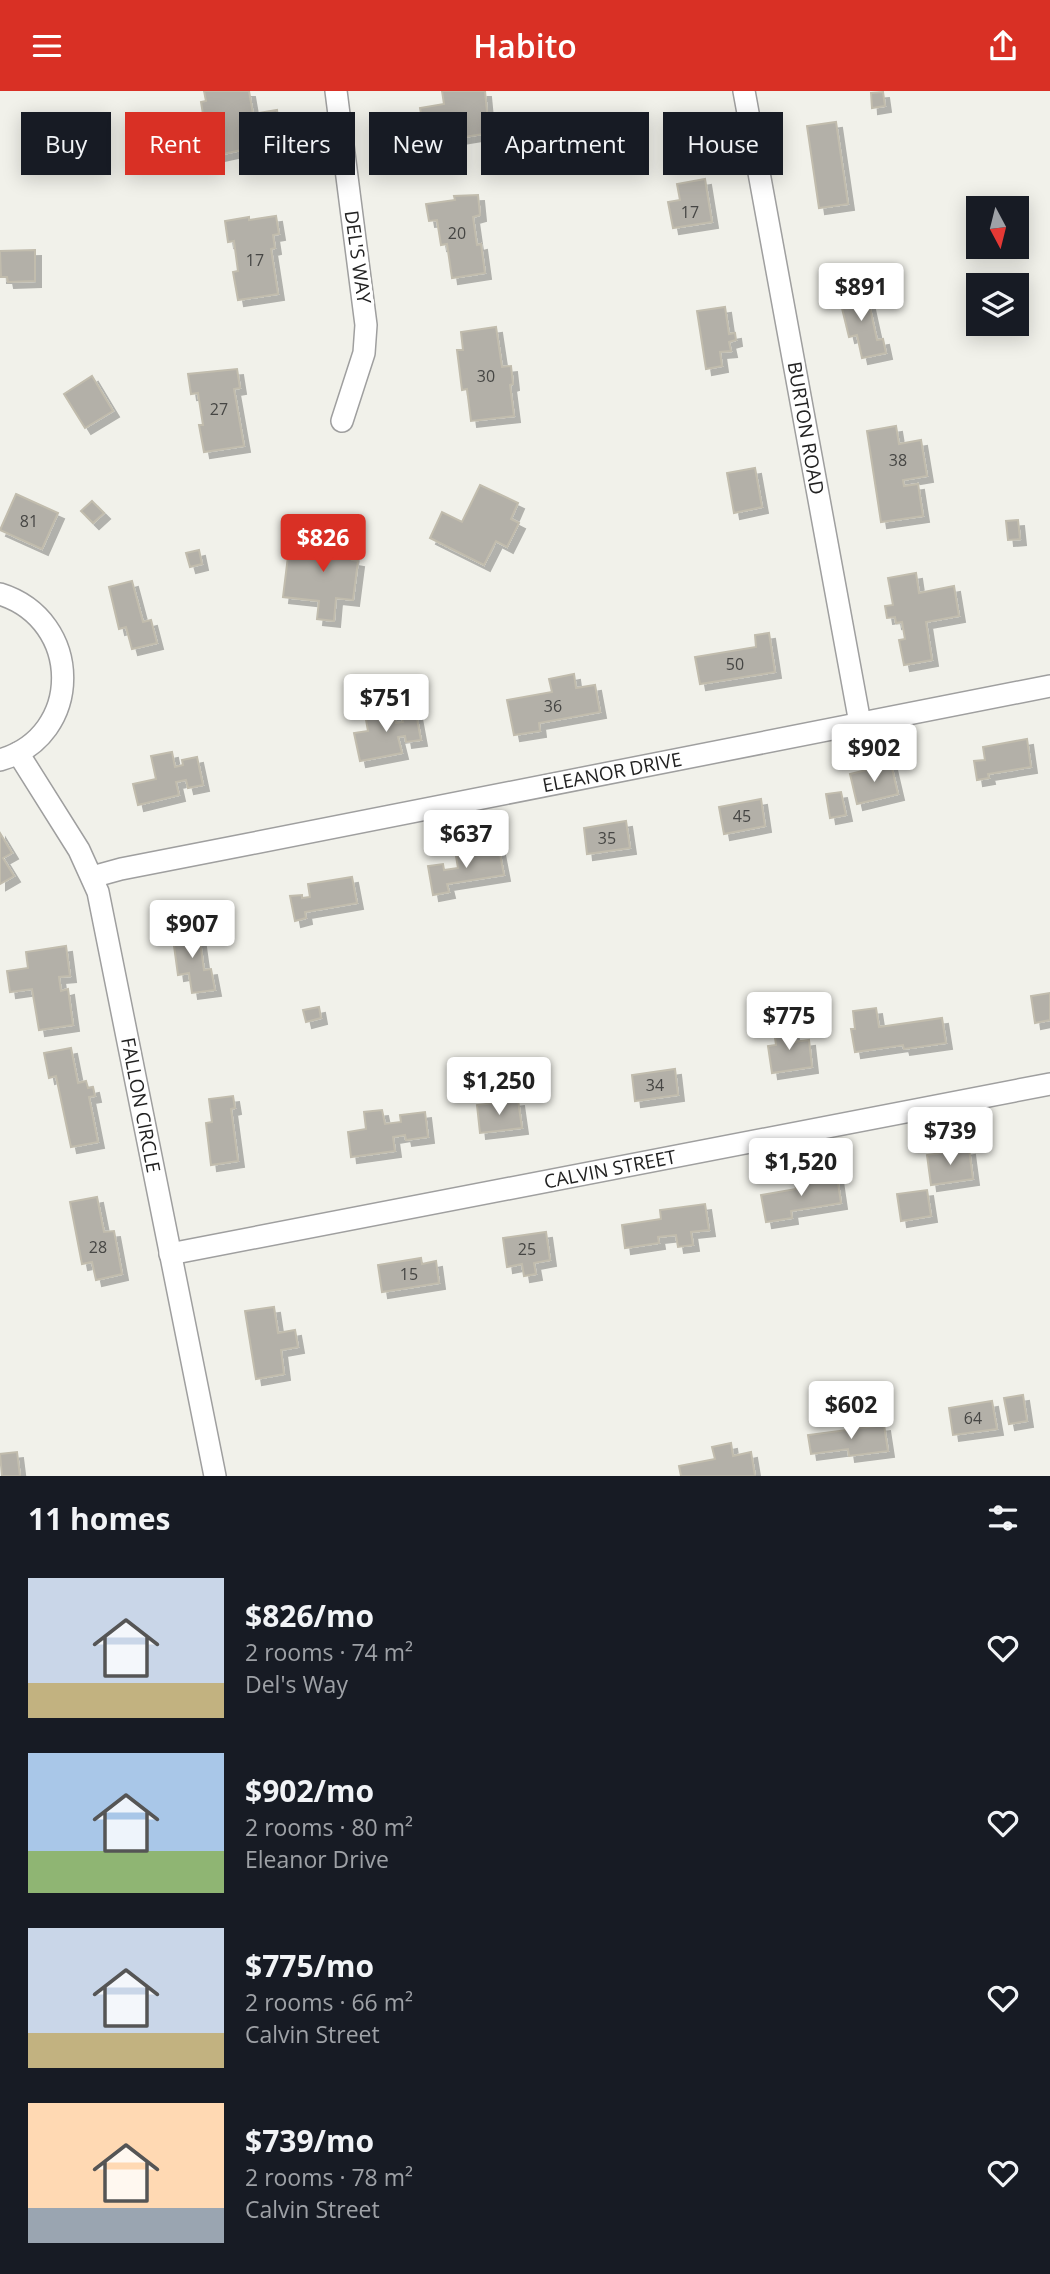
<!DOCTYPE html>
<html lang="en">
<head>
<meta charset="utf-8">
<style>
	:root { --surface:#171b24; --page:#20242c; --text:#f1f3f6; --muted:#9ea1a6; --accent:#d93025 }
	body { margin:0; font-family:"Open Sans",sans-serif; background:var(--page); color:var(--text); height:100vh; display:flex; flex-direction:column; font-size:26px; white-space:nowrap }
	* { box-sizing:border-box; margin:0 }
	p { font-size:23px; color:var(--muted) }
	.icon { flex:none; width:38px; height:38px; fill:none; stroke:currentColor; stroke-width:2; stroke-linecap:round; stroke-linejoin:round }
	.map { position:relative; height:1385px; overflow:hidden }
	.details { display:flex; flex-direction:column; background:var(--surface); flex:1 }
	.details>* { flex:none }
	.banner { position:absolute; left:21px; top:21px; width:1008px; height:63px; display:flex; gap:14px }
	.needle { width:46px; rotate:173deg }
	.buttons { position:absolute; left:966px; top:105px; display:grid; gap:14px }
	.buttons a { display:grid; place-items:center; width:63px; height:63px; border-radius:0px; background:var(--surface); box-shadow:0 4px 18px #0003; font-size:35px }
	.price { position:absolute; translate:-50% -60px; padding:0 16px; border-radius:7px; background:#fff; color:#222; font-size:23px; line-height:46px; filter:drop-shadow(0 2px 4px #0008) }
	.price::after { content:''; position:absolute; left:50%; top:42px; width:21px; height:16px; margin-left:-10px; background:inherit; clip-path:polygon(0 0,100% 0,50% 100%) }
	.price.active { background:var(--accent); color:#fff }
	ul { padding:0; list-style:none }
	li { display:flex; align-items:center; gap:21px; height:175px; padding:0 28px }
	li span { display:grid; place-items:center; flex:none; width:196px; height:140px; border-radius:0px; color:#555 }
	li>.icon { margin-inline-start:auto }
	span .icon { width:84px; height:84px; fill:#fffc; stroke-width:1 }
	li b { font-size:30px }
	h2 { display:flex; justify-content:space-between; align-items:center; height:84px; padding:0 28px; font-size:30px }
	.pill { padding:0 24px; border-radius:0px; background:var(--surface); box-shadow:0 4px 18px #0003; font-size:24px; line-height:63px }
	.pill.active { background:var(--accent); color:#fff }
	header { display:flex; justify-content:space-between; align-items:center; height:91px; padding:0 28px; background:var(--accent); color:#fff; font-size:32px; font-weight:600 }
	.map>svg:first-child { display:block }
	.building { fill:#b3b0a8; stroke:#c1bcad; stroke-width:2; filter:url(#shadow) }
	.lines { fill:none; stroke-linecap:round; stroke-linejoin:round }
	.minor-casing { stroke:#9f9f9f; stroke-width:24 }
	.minor { stroke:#fff; stroke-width:21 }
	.labels { text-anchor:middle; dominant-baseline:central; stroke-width:6; stroke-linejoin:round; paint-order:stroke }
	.number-label { font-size:16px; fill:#464644 }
	.street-label { font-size:19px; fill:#222; stroke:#fff }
</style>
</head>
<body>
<header><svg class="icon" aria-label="menu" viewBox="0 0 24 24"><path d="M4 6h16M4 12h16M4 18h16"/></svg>Habito<svg class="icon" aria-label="share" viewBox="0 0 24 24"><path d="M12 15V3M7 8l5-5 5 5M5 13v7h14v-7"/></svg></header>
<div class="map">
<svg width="1050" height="1385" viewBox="0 0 1050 1385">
	<defs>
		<filter id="shadow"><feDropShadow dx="6" dy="6" stdDeviation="0" flood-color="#0004"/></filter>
	</defs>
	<rect width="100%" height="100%" fill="#f1f1ea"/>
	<!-- building -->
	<g class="building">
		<polygon points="204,0 249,0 253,23 277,19 281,48 255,52 255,56 214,65 212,47 199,49 196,30 204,29 201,11 206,10"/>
		<polygon points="442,0 485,0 489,42 452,48 453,53 427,57 420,17 444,13"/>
		<polygon points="883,1 885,15 872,17 871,2"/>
		<polygon points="836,31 848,113 819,117 807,35"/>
		<polygon points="705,88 712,131 673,137 668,111 680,109 677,93"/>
		<polygon points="478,104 480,124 473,126 477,154 481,153 485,182 452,187 447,153 441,154 437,129 429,130 426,113 455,109 454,105"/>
		<polygon points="276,125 279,143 273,144 275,157 271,158 278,203 238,209 233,181 238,180 234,150 228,151 225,130 249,126 249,129"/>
		<polygon points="35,159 35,190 8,191 7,186 1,186 0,160"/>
		<polygon points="866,199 877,249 883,248 886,262 862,267 857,244 849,246 839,205"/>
		<polygon points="725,216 729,243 735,242 736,249 729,251 731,260 720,261 722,275 706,278 697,220"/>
		<polygon points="496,236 502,276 511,275 513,293 510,294 514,325 471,330 467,298 462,299 457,259 463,259 461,241"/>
		<polygon points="237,278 240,297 234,298 244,355 204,361 199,334 203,334 198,302 191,303 188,283"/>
		<polygon points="92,285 113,320 85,337 64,303"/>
		<polygon points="896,335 899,353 921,349 927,385 903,389 904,395 918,393 923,425 881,431 867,340"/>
		<polygon points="755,377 762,416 734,422 727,382"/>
		<polygon points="480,394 518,412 511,428 519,432 507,456 496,450 484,474 430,447 442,421 462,431"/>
		<polygon points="16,403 58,422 42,458 0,439"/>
		<polygon points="92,410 104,422 93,432 81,420"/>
		<polygon points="1018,429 1020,448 1008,449 1006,430"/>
		<polygon points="327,440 355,443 352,469 358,470 353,509 336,507 334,530 317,528 319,510 283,506 289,457 325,461"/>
		<polygon points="199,459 202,473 190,476 186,462"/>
		<polygon points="916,482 919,502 954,495 959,525 926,531 932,569 904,574 899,549 905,548 902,531 896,532 895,526 887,527 885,515 893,514 888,487"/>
		<polygon points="132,490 143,531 151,529 157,552 132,558 126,536 119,538 109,496"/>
		<polygon points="769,542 775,581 700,593 695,566 756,556 755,544"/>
		<polygon points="574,583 576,597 595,594 600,621 539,632 540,640 514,644 507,609 552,601 549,588"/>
		<polygon points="393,617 396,632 403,631 401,625 416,622 421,649 406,651 405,645 398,646 402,662 360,670 354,642 368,640 365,623"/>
		<polygon points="1027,648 1031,676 988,683 989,687 977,689 974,670 985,669 983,656"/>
		<polygon points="172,661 175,676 183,674 182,669 197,666 203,694 188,697 186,689 176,691 179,704 138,714 133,693 156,688 151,665"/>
		<polygon points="891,673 898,703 857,713 850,683"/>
		<polygon points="841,701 846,724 830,727 826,703"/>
		<polygon points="761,708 765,735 724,743 719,716"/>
		<polygon points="626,730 630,757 587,763 584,737"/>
		<polygon points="0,742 12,762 3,767 14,785 0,793"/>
		<polygon points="499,758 504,784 447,793 449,801 433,804 428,775 443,773 444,779 458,777 456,765"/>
		<polygon points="352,786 357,812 305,821 306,827 295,830 290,805 302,804 302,807 310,806 308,793"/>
		<polygon points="198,836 204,879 211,878 215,899 192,902 189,882 178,884 172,840"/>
		<polygon points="66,855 70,885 59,886 61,900 68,898 73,934 39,939 32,898 10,901 7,880 28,877 26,861"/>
		<polygon points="1050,902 1050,929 1035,932 1031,905"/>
		<polygon points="319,916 321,927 306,931 303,919"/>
		<polygon points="876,917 879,936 942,927 946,952 904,958 903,954 855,961 851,938 855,938 853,920"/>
		<polygon points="792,936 794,951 809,949 812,976 772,982 768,955 776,954 774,939"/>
		<polygon points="71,957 78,992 86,990 88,997 93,996 95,1005 89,1006 98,1051 71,1056 56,985 49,987 44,962"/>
		<polygon points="675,978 678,1004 635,1010 632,984"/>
		<polygon points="233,1005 235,1017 231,1018 238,1070 211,1074 206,1032 212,1031 209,1008"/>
		<polygon points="518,1009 522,1037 480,1042 477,1014"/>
		<polygon points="382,1019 385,1033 401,1031 400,1024 425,1021 428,1046 406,1049 405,1044 393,1046 395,1060 351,1066 348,1041 366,1038 364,1021"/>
		<polygon points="969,1058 973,1088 931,1094 927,1064"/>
		<polygon points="837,1085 841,1112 791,1120 792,1127 766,1131 761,1104 796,1098 795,1091"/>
		<polygon points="927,1099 931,1125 901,1130 897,1103"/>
		<polygon points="97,1106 104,1141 114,1140 122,1183 96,1189 92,1171 82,1173 70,1111"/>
		<polygon points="705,1113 709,1139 691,1141 693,1154 678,1156 676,1144 658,1146 659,1152 625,1157 622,1134 661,1128 660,1119"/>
		<polygon points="546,1141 550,1169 534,1172 536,1183 524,1185 522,1173 507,1176 503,1147"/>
		<polygon points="421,1167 422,1173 436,1170 439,1192 382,1201 378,1174"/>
		<polygon points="274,1216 278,1242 295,1239 298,1256 281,1259 284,1283 256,1288 245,1220"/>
		<polygon points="1023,1304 1027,1330 1009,1333 1004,1307"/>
		<polygon points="992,1310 997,1338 953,1344 949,1317"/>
		<polygon points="884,1334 888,1360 849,1365 848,1358 811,1363 808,1344"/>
		<polygon points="731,1352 733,1365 751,1361 755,1385 681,1385 679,1375 715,1368 712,1356"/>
		<polygon points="17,1361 20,1385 2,1385 0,1363"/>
	</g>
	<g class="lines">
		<defs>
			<g id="minor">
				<polyline points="336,0 366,234 364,262 342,330"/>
				<polyline points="744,0 860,632"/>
				<path d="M0,503C83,529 84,645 0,669"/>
				<polyline points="18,662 79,759 98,801 215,1385"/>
				<polyline points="92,786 121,778 249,753 1050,595"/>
				<polyline points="170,1163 1050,993"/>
			</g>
		</defs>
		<!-- minor casing -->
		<use href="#minor" class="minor-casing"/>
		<!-- minor -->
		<use href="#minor" class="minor"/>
	</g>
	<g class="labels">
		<!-- number labels -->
		<g class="number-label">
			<text x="690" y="121">17</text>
			<text x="457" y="142">20</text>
			<text x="255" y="169">17</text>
			<text x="486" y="285">30</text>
			<text x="219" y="318">27</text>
			<text x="898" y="369">38</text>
			<text x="29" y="430">81</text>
			<text x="735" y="573">50</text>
			<text x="553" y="615">36</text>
			<text x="742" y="725">45</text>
			<text x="607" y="747">35</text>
			<text x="655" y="994">34</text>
			<text x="98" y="1156">28</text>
			<text x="527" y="1158">25</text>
			<text x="409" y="1183">15</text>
			<text x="973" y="1327">64</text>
		</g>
		<!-- street labels -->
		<g class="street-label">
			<text transform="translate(358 166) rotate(82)">DEL'S WAY</text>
			<text transform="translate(806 337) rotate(80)">BURTON ROAD</text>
			<text transform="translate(612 681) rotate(-11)">ELEANOR DRIVE</text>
			<text transform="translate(141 1014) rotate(79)">FALLON CIRCLE</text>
			<text transform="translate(610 1078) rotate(-11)">CALVIN STREET</text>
		</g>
	</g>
</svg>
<div class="buttons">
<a><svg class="needle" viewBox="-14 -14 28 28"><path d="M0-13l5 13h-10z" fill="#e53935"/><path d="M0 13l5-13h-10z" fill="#9ea1a6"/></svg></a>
<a><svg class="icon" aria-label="layers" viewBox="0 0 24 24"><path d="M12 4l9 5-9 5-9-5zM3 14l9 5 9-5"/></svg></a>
</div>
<b class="price" style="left:861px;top:232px">$891</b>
<b class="price active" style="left:323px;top:483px">$826</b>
<b class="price" style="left:386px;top:643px">$751</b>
<b class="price" style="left:874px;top:693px">$902</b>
<b class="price" style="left:466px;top:779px">$637</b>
<b class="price" style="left:192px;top:869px">$907</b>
<b class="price" style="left:789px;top:961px">$775</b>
<b class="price" style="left:499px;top:1026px">$1,250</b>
<b class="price" style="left:950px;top:1076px">$739</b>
<b class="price" style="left:801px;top:1107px">$1,520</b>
<b class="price" style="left:851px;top:1350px">$602</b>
<div class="banner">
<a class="pill">Buy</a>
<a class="pill active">Rent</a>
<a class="pill">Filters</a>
<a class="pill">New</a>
<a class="pill">Apartment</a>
<a class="pill">House</a>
</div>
</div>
<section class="details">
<h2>11 homes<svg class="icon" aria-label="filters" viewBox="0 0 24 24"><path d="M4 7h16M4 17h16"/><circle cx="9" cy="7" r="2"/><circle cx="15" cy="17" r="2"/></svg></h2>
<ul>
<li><span style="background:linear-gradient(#c9d6e8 75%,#c2b280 0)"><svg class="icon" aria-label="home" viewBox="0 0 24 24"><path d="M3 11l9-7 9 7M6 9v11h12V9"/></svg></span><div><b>$826/mo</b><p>2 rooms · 74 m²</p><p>Del's Way</p></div><svg class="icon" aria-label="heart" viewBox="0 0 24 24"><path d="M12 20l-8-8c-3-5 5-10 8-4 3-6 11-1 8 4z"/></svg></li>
<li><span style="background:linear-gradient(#a9c7e8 70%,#8fb573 0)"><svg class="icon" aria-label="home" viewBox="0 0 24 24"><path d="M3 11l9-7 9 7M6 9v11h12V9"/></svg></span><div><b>$902/mo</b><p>2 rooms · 80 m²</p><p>Eleanor Drive</p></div><svg class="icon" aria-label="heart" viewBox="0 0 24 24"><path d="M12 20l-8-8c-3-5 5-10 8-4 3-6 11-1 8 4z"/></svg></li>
<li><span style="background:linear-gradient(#c9d6e8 75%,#c2b280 0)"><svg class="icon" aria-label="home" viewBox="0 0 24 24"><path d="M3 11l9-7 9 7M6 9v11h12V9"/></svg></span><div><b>$775/mo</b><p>2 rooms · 66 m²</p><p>Calvin Street</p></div><svg class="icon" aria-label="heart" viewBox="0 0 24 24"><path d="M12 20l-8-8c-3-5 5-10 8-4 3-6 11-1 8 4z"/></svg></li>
<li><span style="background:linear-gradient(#ffd9b3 75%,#9aa5b1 0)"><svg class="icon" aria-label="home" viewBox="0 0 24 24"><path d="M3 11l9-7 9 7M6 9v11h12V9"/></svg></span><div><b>$739/mo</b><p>2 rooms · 78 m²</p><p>Calvin Street</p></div><svg class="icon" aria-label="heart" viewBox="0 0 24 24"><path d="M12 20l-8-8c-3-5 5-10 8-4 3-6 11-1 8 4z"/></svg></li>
</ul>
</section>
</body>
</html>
